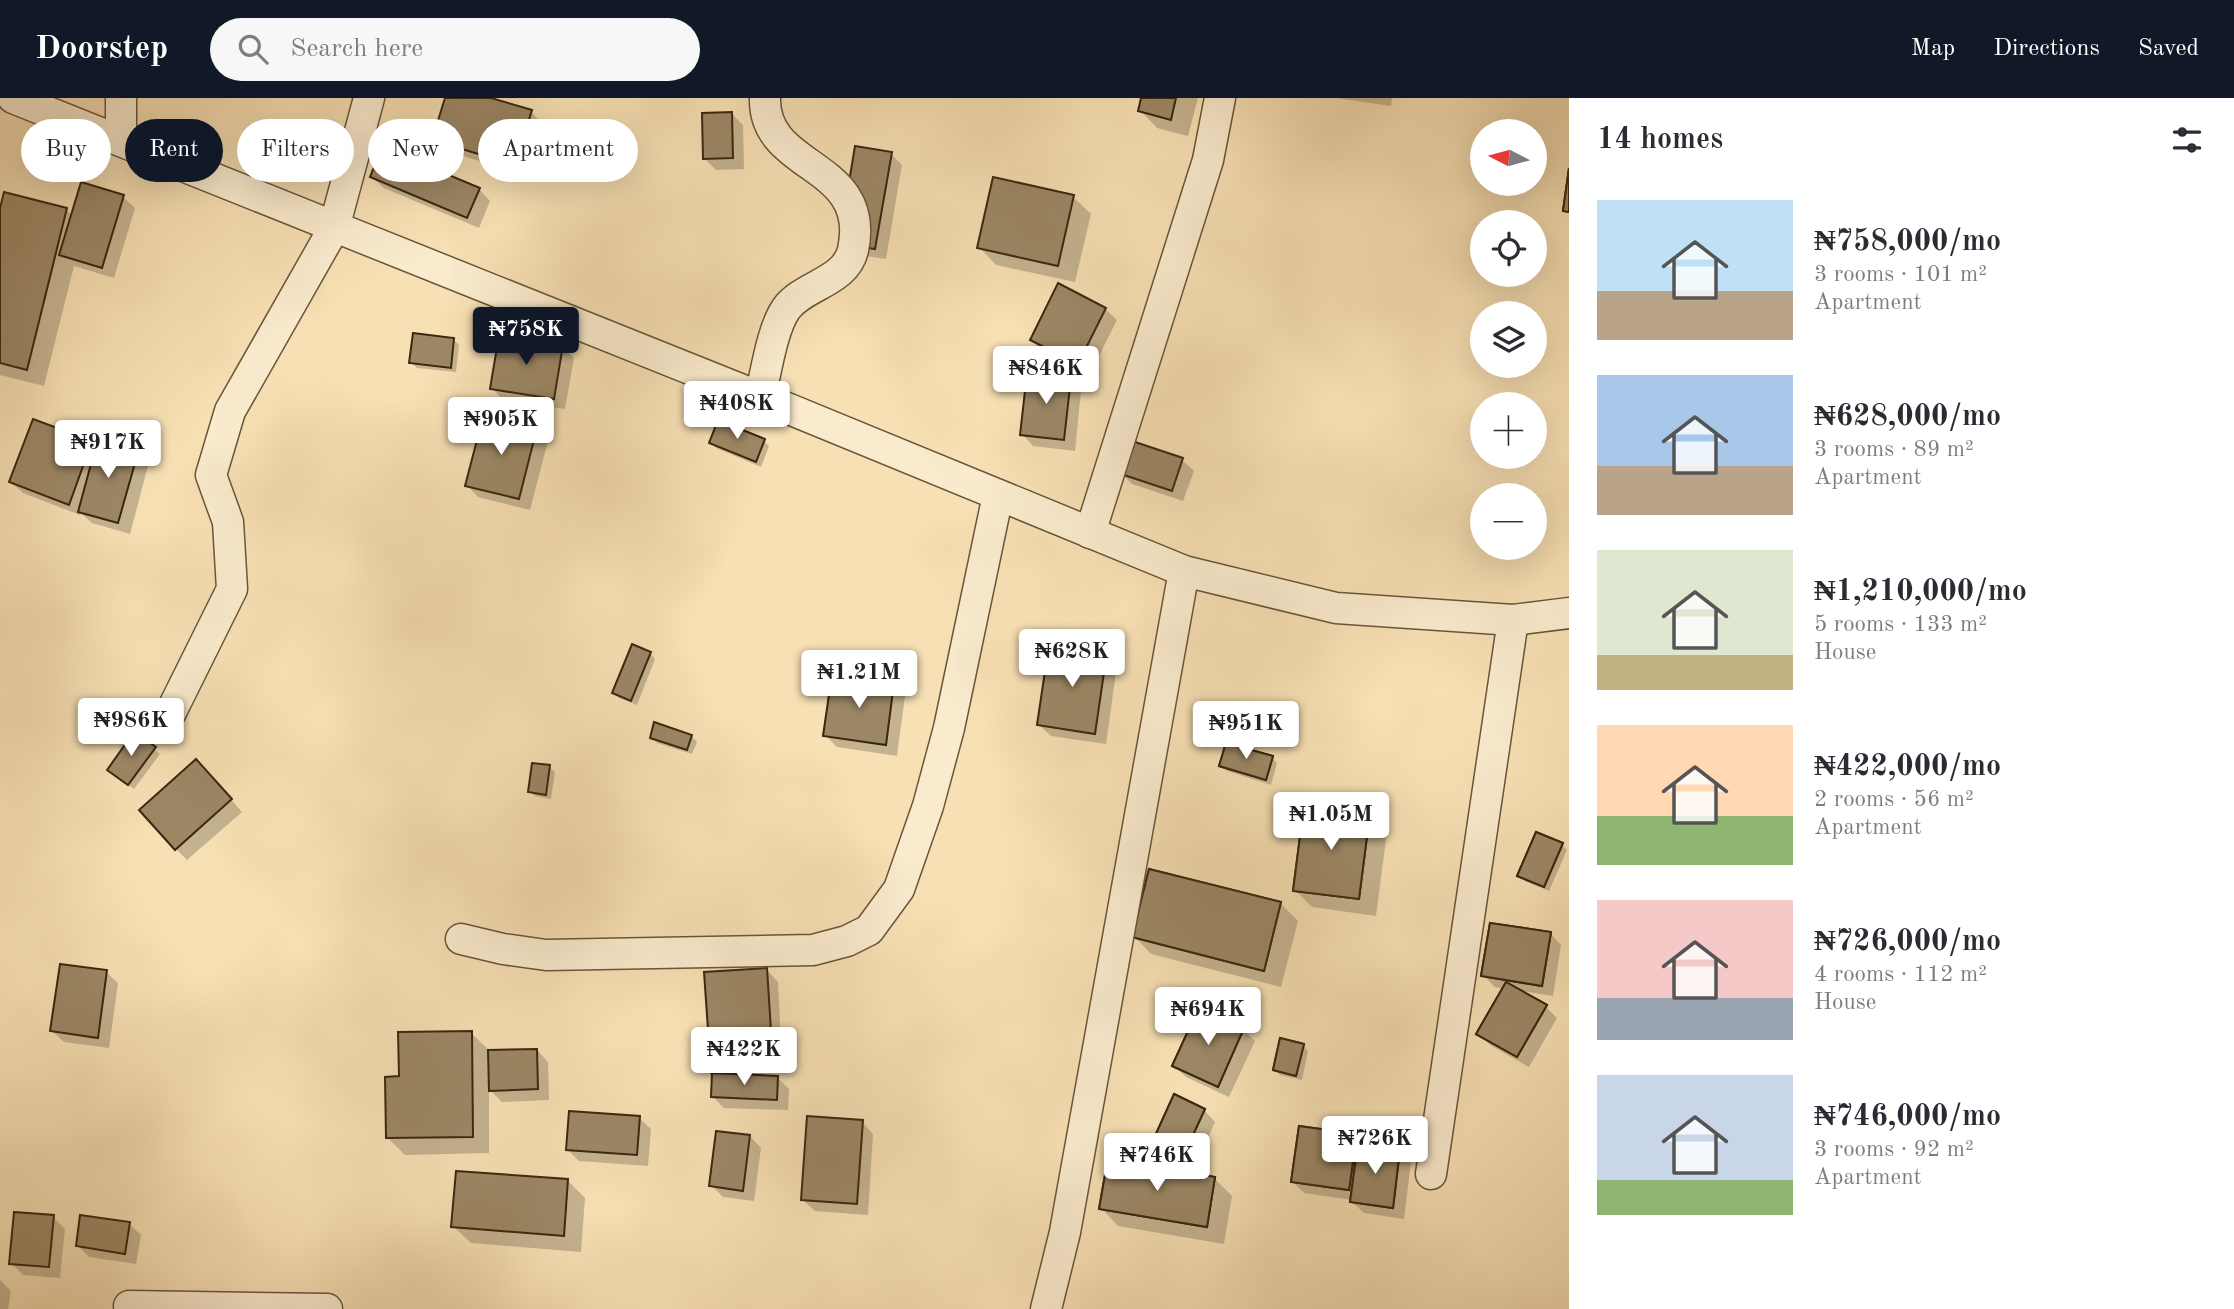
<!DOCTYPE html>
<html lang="en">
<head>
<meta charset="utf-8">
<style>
	:root { --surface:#fff; --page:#f7f7f7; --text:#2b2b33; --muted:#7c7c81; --accent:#111827 }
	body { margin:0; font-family:"Old Standard TT",serif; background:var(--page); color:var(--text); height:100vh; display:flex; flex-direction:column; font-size:26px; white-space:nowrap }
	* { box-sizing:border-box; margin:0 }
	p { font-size:23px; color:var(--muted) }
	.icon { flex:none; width:38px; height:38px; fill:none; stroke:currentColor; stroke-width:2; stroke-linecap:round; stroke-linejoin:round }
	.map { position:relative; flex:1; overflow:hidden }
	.details { display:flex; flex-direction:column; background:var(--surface); width:665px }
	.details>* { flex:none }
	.hud { position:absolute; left:21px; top:21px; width:665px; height:63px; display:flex; gap:14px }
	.needle { width:46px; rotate:276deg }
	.fabs { position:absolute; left:1470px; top:21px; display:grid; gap:14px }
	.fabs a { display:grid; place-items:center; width:77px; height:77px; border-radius:50%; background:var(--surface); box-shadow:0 7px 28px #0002; font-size:35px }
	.price { position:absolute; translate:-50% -60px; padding:0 16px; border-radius:7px; background:#fff; color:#222; font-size:23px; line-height:46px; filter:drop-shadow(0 2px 4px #0008) }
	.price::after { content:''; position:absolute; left:50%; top:42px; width:21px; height:16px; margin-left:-10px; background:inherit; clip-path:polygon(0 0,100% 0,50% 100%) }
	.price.on { background:var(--accent); color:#fff }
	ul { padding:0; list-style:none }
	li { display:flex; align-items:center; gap:21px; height:175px; padding:0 28px }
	li span { display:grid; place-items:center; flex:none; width:196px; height:140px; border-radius:0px; color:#555 }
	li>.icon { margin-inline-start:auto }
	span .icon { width:84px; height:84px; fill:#fffc; stroke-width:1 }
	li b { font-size:30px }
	h2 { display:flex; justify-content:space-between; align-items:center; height:84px; padding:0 28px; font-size:30px }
	.chip { padding:0 24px; border-radius:32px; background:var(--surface); box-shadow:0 7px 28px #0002; font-size:24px; line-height:63px }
	.chip.on { background:var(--accent); color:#fff }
	header { display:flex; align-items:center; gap:42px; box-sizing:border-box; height:98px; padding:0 35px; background:var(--accent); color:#fff }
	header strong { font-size:33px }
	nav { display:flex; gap:38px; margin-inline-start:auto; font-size:24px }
	.search { width:490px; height:63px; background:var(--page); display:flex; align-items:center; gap:18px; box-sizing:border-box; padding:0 24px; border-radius:38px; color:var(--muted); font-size:26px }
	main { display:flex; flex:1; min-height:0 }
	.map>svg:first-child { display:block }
	.shadow { fill:#0003 }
	.building { fill:#9c8765; stroke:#3a270f; stroke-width:2 }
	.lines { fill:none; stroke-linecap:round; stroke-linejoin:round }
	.minor-casing { stroke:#695538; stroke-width:33 }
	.minor { stroke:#faebce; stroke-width:30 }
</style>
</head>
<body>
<header>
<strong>Doorstep</strong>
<div class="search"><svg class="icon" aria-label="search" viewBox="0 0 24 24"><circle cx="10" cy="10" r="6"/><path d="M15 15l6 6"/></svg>Search here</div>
<nav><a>Map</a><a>Directions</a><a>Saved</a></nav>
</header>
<main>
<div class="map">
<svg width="1569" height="1211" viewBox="0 0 1569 1211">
	<rect width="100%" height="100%" fill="#f7e0b4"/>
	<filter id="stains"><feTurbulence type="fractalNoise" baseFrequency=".00286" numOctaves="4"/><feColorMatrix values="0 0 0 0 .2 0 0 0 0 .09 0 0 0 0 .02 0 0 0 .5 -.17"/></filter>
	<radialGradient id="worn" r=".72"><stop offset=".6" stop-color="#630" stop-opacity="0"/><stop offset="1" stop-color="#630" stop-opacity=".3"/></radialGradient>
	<!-- shadow -->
	<g class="shadow">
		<polygon points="446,0 485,0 531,14 542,25 527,77 446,53 434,41"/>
		<polygon points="1143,0 1198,0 1188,38 1157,30 1140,12"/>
		<polygon points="1336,0 1392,0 1391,8"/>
		<polygon points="732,16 743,27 744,71 716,72 705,61"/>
		<polygon points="891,56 902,67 886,161 852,156"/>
		<polygon points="372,79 479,91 490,103 479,130 384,90"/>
		<polygon points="123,99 135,110 114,180 74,168 44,288 0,277 0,117 66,111 72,117"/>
		<polygon points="1073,99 1091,116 1075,184 996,167 979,149"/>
		<polygon points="1105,211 1117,222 1090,276 1043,254 1032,242"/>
		<polygon points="454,242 459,247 456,274 417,270 411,264"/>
		<polygon points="562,248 574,260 565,311 503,302 492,290"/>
		<polygon points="1070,282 1081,293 1075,353 1033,348 1022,336"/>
		<polygon points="536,331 548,343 530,412 478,399 467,387"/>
		<polygon points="764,343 769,348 761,369 716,350 711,345"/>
		<polygon points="91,345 97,351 138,353 149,364 130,436 92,425 81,415 80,417 23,395 11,384"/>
		<polygon points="1182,362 1194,373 1183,403 1132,386 1120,374"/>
		<polygon points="650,555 655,561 637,607 619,600 614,595"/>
		<polygon points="1106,556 1117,567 1106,646 1051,638 1039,627"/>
		<polygon points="893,586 905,598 897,658 837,649 825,637"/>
		<polygon points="135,636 160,656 134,691 115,677"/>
		<polygon points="691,638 697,644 692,656 657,645 652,639"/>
		<polygon points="1272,660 1277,665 1271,687 1227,673 1221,668"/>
		<polygon points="549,669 555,674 551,701 535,698 529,693"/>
		<polygon points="208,675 242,714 187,762 176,751"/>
		<polygon points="1369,717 1387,734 1376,818 1312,809 1295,792"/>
		<polygon points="1562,747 1567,752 1549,793 1525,783 1520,777"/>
		<polygon points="1150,773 1281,806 1298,823 1281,889 1151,856 1134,838"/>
		<polygon points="1550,835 1561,847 1553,898 1520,893 1546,909 1557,920 1529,969 1490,947 1479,936 1504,891 1495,889 1483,877"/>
		<polygon points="767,872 778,884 781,944 775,945 777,974 753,975 748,970 748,978 777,979 789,991 788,1012 724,1010 712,998 714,975 706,876"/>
		<polygon points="106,874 118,885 109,950 64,944 52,933"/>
		<polygon points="1243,931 1255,943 1229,999 1186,979 1174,968"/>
		<polygon points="471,935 489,952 537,952 548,964 549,1002 502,1004 489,991 489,1055 405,1057 387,1039 401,980"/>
		<polygon points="1303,947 1308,953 1302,982 1280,977 1274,971"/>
		<polygon points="1204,1012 1215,1024 1198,1062 1168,1049 1157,1037"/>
		<polygon points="639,1020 651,1031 648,1068 579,1063 567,1051"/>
		<polygon points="862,1024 873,1036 868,1117 815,1113 803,1102"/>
		<polygon points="750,1038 761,1050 754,1103 723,1099 711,1087"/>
		<polygon points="1356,1038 1367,1048 1399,1052 1411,1064 1404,1121 1364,1115 1352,1104 1352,1102 1304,1095 1292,1083"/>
		<polygon points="1214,1080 1232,1098 1224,1146 1118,1128 1101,1110"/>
		<polygon points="568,1083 585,1100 581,1154 471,1145 453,1128"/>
		<polygon points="53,1119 65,1131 60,1180 23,1177 11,1165"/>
		<polygon points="129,1126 141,1137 136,1166 89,1159 78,1148"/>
		<polygon points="0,1182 11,1193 8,1211 0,1211"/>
	</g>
	<!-- building -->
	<g class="building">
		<polygon points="445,0 491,0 532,12 515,67 432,42"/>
		<polygon points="1141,0 1176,0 1171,22 1138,13"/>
		<polygon points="732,14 733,60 703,61 702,15"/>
		<polygon points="855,48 892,54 875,151 839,145"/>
		<polygon points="382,49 480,90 467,120 370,79"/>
		<polygon points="1569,70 1569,114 1563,113"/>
		<polygon points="1569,70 1569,114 1563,113"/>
		<polygon points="993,79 1074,97 1058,168 977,150"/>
		<polygon points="81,84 124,97 102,170 59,157"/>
		<polygon points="4,94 67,110 27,272 0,265 0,110"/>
		<polygon points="1058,185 1106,210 1078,266 1030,242"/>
		<polygon points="413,235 454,240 451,270 409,265"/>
		<polygon points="499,237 563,247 554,301 490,291"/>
		<polygon points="1027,275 1071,280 1064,342 1020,337"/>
		<polygon points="484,315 537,330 519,401 465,388"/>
		<polygon points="33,321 92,343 69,407 9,384"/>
		<polygon points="718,322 765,341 756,364 709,345"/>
		<polygon points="98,340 139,351 118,425 78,414"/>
		<polygon points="1129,342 1183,360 1172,393 1118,375"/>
		<polygon points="632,546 651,554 631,603 612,595"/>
		<polygon points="1049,546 1107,554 1095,636 1037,627"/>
		<polygon points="832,576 894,585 886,647 823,638"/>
		<polygon points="654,624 692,637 687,652 650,640"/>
		<polygon points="134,634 156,649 128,687 107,672"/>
		<polygon points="1226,645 1273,658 1266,682 1219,668"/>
		<polygon points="1226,645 1273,658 1266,682 1219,668"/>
		<polygon points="196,661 232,701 175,752 139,712"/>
		<polygon points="532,665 550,667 546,697 528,694"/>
		<polygon points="1304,707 1370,715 1359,801 1293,793"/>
		<polygon points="1304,707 1370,715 1359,801 1293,793"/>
		<polygon points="1536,734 1563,745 1544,789 1517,778"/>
		<polygon points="1536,734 1563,745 1544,789 1517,778"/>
		<polygon points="1149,771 1281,804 1264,873 1132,839"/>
		<polygon points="1149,771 1281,804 1264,873 1132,839"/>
		<polygon points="1490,825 1551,834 1542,888 1481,878"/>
		<polygon points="1490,825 1551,834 1542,888 1481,878"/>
		<polygon points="60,866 107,872 98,940 50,933"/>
		<polygon points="767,870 771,933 736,935 738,973 711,975 704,874"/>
		<polygon points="1506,884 1547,907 1517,959 1476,936"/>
		<polygon points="1506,884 1547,907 1517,959 1476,936"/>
		<polygon points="1199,909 1244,930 1218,989 1172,968"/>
		<polygon points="1199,909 1244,930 1218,989 1172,968"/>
		<polygon points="472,933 473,1039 386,1040 385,979 399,978 398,934"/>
		<polygon points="770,935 772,969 746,971 744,937"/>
		<polygon points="1280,940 1304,946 1296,978 1273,972"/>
		<polygon points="1280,940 1304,946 1296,978 1273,972"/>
		<polygon points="537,951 538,991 489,993 488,952"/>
		<polygon points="712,975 778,978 777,1002 711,999"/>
		<polygon points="1174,996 1205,1011 1186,1052 1155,1038"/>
		<polygon points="1174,996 1205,1011 1186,1052 1155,1038"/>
		<polygon points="569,1013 640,1018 637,1057 566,1052"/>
		<polygon points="807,1018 863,1022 857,1106 801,1102"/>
		<polygon points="1299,1028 1357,1036 1349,1092 1291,1084"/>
		<polygon points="1299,1028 1357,1036 1349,1092 1291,1084"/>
		<polygon points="716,1033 750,1037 743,1093 709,1088"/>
		<polygon points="1358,1045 1400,1051 1393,1110 1350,1104"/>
		<polygon points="1358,1045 1400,1051 1393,1110 1350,1104"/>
		<polygon points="1108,1060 1215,1079 1207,1129 1099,1111"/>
		<polygon points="1108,1060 1215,1079 1207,1129 1099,1111"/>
		<polygon points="456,1073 568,1081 564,1138 451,1129"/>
		<polygon points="14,1114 54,1117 49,1169 9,1166"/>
		<polygon points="80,1117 130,1124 125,1156 76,1148"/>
	</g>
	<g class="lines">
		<defs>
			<g id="minor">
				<polyline points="13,0 760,299 1184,473 1336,510 1513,522 1569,515"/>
				<polyline points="121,43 121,0"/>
				<path d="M760,299C766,275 772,231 786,211C803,187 846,184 853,152C872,63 763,74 765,0"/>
				<polyline points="1090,435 1208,62 1220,0"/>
				<polyline points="170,616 232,491 228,424 211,377 230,313 334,130 369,0"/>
				<polyline points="461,841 503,851 546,857 813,852 847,843 869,832 899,791 928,708 949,630 998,397"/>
				<polyline points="1431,1076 1513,522"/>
				<polyline points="129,1208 327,1211"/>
				<polyline points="1046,1211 1065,1134 1184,473"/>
			</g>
		</defs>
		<!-- minor casing -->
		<use href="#minor" class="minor-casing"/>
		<!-- minor -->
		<use href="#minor" class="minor"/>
	</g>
	<rect width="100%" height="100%" filter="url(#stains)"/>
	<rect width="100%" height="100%" fill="url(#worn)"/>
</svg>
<div class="fabs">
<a><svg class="needle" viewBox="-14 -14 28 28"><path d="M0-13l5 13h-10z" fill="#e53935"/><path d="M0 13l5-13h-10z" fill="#7c7c81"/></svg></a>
<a><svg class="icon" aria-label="locate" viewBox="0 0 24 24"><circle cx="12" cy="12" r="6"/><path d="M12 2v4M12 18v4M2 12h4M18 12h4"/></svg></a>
<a><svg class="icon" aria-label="layers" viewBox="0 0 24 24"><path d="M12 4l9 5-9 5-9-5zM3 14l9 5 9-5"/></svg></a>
<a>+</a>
<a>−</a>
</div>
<b class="price on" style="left:526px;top:269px">₦758K</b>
<b class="price" style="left:1046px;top:308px">₦846K</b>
<b class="price" style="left:737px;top:343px">₦408K</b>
<b class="price" style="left:501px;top:359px">₦905K</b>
<b class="price" style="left:108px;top:382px">₦917K</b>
<b class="price" style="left:1072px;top:591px">₦628K</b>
<b class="price" style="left:859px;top:612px">₦1.21M</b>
<b class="price" style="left:131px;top:660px">₦986K</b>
<b class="price" style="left:1246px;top:663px">₦951K</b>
<b class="price" style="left:1331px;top:754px">₦1.05M</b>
<b class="price" style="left:1208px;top:949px">₦694K</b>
<b class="price" style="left:744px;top:989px">₦422K</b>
<b class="price" style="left:1375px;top:1078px">₦726K</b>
<b class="price" style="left:1157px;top:1095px">₦746K</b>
<div class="hud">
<a class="chip">Buy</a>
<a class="chip on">Rent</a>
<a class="chip">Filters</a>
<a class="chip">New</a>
<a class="chip">Apartment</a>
</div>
</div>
<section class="details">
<h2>14 homes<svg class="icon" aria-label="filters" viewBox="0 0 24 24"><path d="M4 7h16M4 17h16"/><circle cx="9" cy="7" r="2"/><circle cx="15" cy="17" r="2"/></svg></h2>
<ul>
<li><span style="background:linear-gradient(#bfe0f5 65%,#b9a48a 0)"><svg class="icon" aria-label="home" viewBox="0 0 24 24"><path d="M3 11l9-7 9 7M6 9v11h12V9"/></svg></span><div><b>₦758,000/mo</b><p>3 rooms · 101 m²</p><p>Apartment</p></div></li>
<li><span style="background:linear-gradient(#a9c7e8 65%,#b9a48a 0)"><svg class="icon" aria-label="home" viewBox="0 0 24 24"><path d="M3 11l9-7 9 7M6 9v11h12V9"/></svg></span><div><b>₦628,000/mo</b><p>3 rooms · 89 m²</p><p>Apartment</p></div></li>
<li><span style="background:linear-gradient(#dfe7d0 75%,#c2b280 0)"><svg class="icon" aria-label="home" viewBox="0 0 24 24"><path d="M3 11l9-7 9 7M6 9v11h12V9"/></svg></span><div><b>₦1,210,000/mo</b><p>5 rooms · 133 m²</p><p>House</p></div></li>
<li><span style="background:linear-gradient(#ffd9b3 65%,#8fb573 0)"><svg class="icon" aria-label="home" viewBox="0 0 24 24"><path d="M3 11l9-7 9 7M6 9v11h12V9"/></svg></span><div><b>₦422,000/mo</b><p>2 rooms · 56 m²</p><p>Apartment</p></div></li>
<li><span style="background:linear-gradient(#f6c9c9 70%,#9aa5b1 0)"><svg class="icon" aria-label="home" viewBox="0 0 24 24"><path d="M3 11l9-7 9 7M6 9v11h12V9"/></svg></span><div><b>₦726,000/mo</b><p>4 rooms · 112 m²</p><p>House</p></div></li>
<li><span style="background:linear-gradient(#c9d6e8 75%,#8fb573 0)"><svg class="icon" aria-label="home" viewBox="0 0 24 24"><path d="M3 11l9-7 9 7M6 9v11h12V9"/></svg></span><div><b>₦746,000/mo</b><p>3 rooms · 92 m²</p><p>Apartment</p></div></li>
</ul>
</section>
</main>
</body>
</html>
